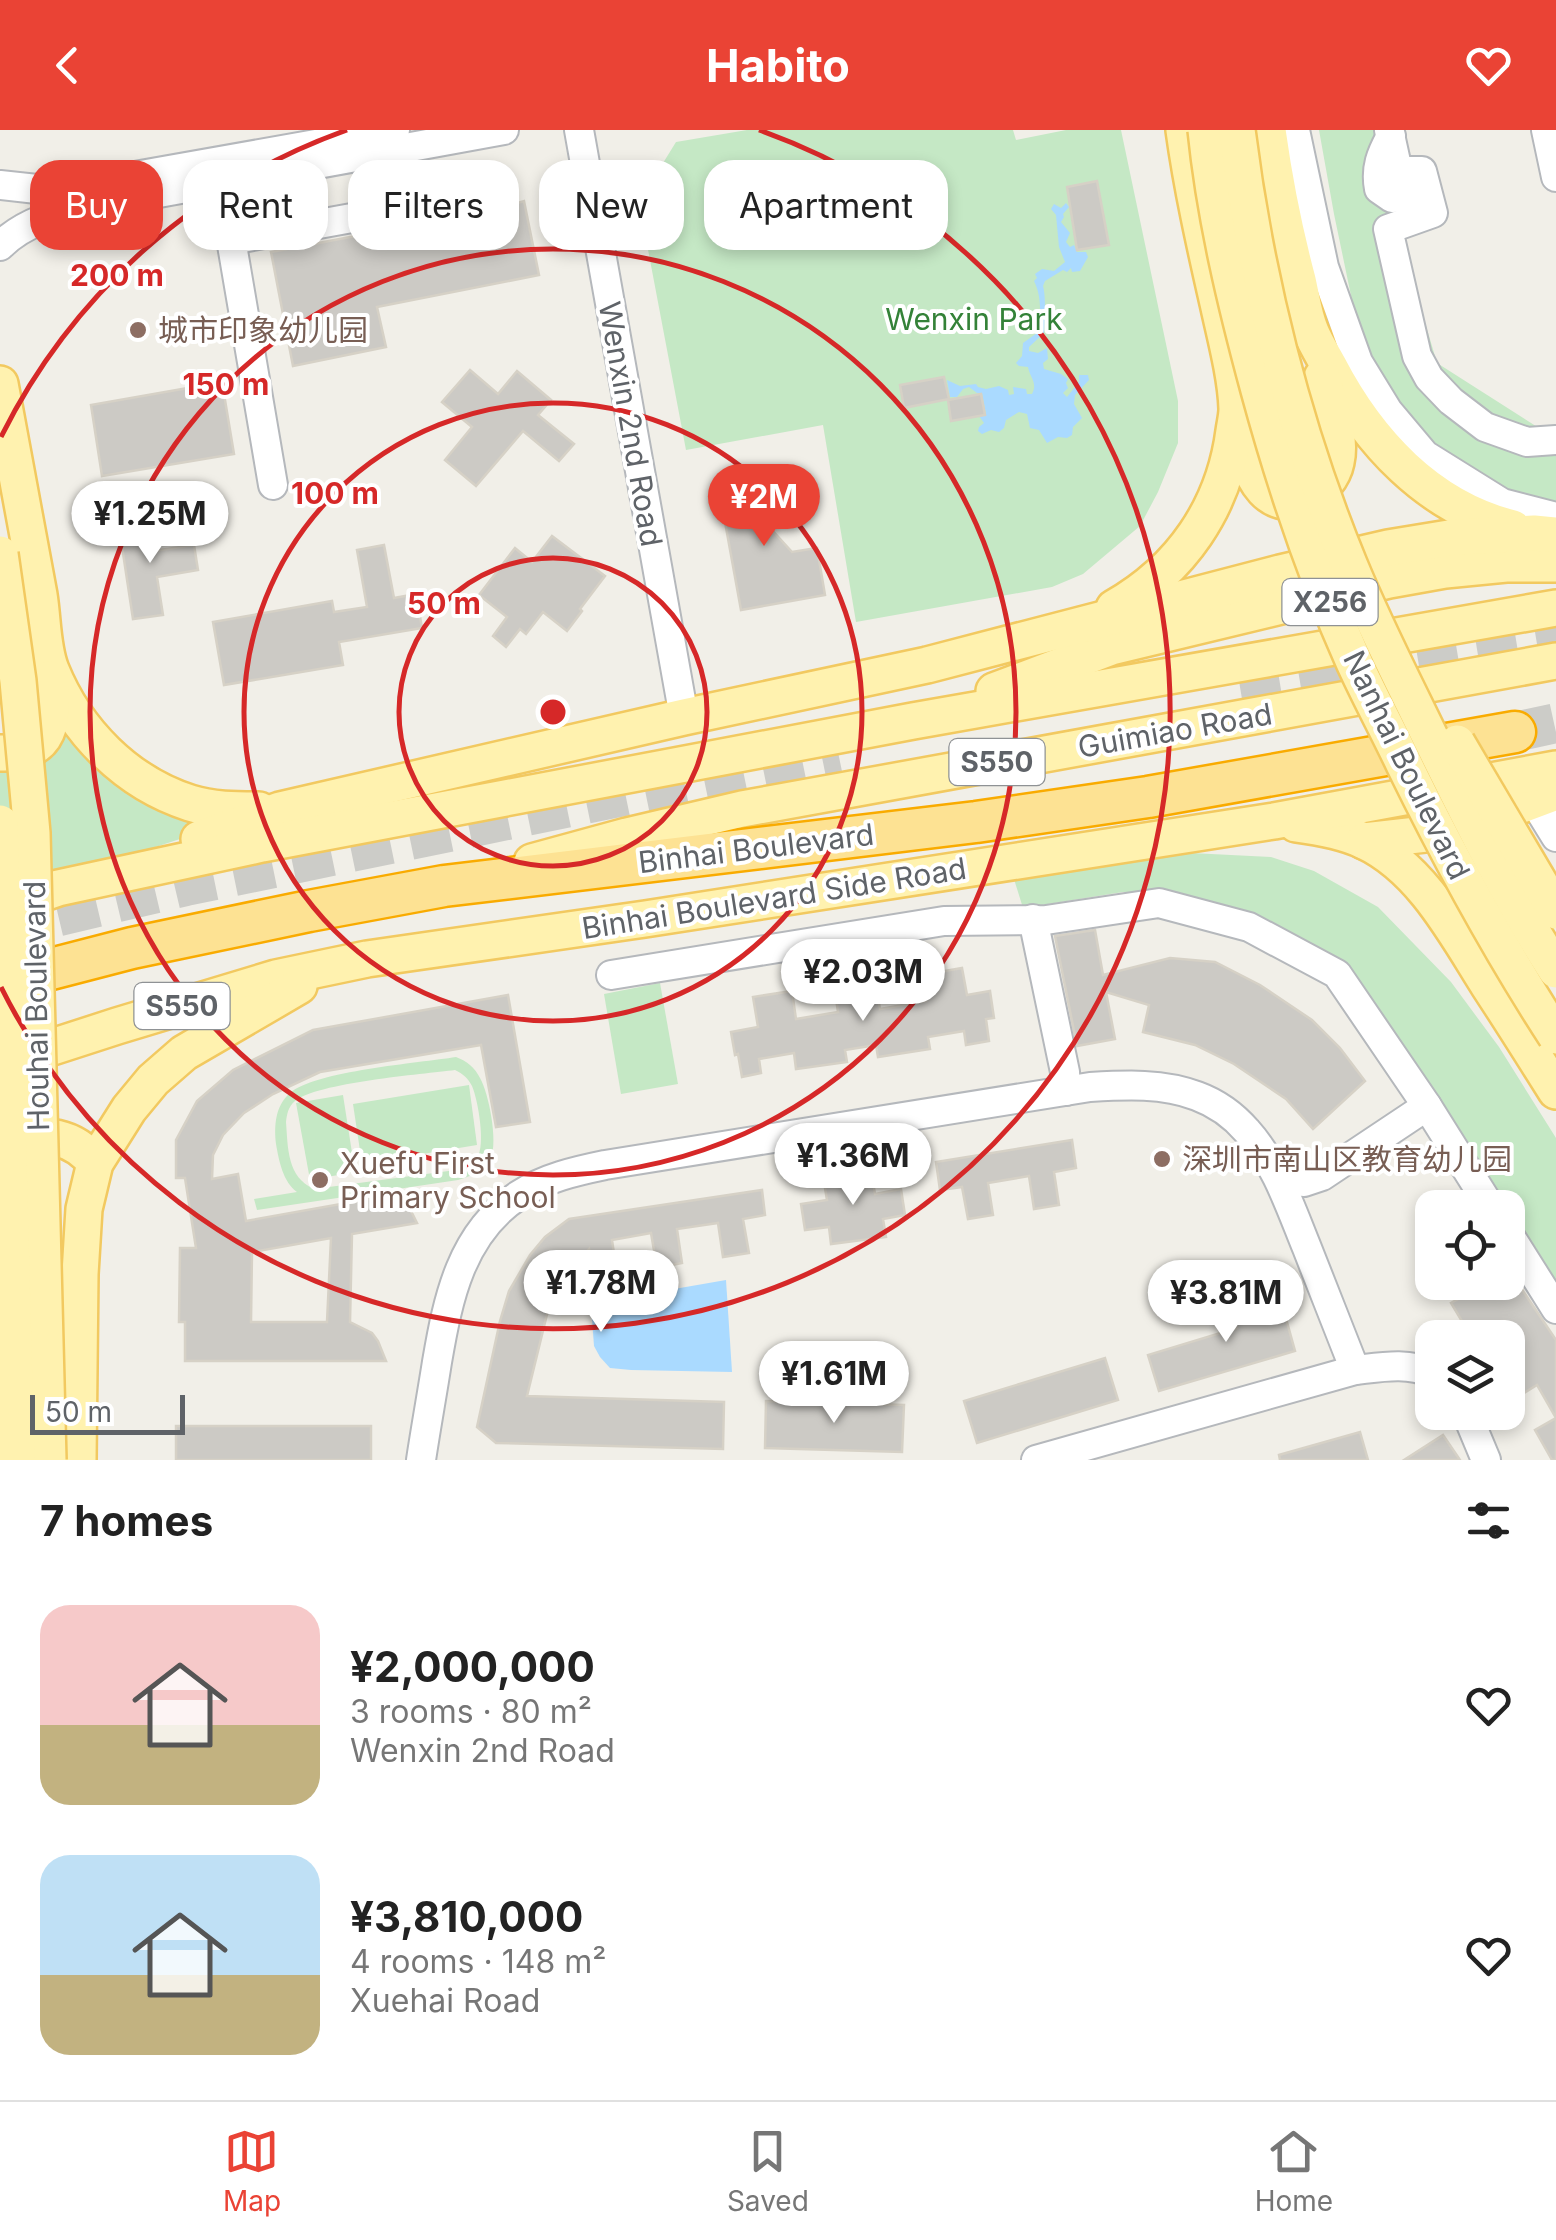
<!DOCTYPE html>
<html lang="en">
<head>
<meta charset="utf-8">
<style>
	:root { --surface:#fff; --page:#f2f2f2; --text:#222; --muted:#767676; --line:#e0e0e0; --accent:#ea4335 }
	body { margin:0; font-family:Inter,"Noto Sans SC",sans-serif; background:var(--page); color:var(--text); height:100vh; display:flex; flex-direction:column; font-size:38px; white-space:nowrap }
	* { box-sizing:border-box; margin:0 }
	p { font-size:32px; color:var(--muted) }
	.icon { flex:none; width:55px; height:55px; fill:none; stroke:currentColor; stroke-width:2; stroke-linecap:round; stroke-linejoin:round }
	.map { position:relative; height:1330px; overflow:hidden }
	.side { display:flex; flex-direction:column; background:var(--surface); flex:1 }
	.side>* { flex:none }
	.guide { position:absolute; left:30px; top:30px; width:1000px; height:90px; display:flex; gap:20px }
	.fabs { position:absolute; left:1415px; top:1060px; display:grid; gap:20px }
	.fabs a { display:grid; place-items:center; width:110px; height:110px; border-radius:20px; background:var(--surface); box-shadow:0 5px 15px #0003; font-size:50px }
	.scale { position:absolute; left:30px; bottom:25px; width:155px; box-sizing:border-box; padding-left:10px; border:5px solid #5f6368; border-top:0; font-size:28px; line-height:35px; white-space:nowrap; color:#5f6368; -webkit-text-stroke:8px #fff; paint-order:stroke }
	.price { position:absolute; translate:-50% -85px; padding:0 22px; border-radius:35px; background:#fff; color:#222; font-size:32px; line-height:65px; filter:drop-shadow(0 2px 5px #0008) }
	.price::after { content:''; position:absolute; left:50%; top:60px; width:30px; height:22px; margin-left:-15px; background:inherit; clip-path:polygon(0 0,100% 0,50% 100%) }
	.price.active { background:var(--accent); color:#fff }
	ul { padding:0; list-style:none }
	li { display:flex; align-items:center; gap:30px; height:250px; padding:0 40px }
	li span { display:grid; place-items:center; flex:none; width:280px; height:200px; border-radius:30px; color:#555 }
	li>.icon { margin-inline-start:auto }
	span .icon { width:120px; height:120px; fill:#fffc; stroke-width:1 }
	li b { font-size:42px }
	h2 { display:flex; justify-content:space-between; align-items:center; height:120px; padding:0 40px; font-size:42px }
	.tag { padding:0 35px; border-radius:30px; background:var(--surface); box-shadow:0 5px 15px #0003; font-size:35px; line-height:90px }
	.tag.active { background:var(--accent); color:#fff }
	header { display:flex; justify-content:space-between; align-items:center; height:130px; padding:0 40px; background:var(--accent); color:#fff; font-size:45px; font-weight:700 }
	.tabs { display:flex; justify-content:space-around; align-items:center; height:140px; border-top:2px solid var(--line); background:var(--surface); font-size:28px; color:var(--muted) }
	.tabs a { display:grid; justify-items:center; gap:5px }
	.tabs .active { color:var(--accent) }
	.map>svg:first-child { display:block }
	.green { fill:#c5e8c5; fill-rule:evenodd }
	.water { fill:#aadaff }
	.building { fill:#cccac5; stroke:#d6d1c6; stroke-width:2.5; fill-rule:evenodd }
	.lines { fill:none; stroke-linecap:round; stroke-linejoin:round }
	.highway-tunnel { stroke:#ccccc8; stroke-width:40; stroke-dasharray:40 20; stroke-linecap:butt }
	.minor-casing { stroke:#b5b8bc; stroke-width:32 }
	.major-casing { stroke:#f2c960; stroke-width:40 }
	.highway-casing { stroke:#f9ab00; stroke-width:45 }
	.minor { stroke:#fff; stroke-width:28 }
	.major { stroke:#fff2af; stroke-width:35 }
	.highway { stroke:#fde293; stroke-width:40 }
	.major-bridge-casing { stroke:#f2c960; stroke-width:40; stroke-linecap:butt }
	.major-bridge { stroke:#fff2af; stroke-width:35 }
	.ring { fill:none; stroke:#d62828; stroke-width:5 }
	.education-dot { fill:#8d6e63; stroke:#fff; stroke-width:4 }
	.labels { text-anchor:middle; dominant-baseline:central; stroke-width:8; stroke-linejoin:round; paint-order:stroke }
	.shield { fill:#fff; stroke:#8f9295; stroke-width:2.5 }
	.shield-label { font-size:28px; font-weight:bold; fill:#5f6368 }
	.park-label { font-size:30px; fill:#348238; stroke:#fff }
	.education-label { font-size:30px; fill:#785e54; stroke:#fff; text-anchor:start }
	.street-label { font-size:30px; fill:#5f6368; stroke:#fff }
	.centre { fill:#d62828; stroke:#fff; stroke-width:5 }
	.ring-label { font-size:30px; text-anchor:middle; font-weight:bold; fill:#d62828; stroke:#fff; stroke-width:8; stroke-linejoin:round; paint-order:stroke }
</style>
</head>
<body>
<header><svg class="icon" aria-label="back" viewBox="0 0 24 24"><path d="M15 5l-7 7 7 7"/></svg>Habito<svg class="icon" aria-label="heart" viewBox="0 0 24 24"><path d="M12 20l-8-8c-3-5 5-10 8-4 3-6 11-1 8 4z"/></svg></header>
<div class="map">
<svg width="1556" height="1330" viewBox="0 0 1556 1330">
	<rect width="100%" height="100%" fill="#f1efe8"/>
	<!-- green -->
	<g class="green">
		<polygon points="747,0 1013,0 1016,10 1066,0 1121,0 1178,271 1178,313 1158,362 1140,396 1083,444 1052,457 856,492 823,295 686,320 639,72 676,12"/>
		<polygon points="1319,0 1384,0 1403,118 1437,233 1556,309 1556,401 1420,305 1374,234 1354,180 1334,84"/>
		<polygon points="67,587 235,691 0,768 0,633"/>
		<polygon points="1171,722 1271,727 1314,741 1378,777 1451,852 1499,917 1556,1008 1556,1158 1465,1010 1350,840 1186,767 1123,762 1023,778 1013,746"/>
		<polygon points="660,853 678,954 621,964 604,864"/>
		<path d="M456,927C467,931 475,938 480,948C489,964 498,1011 491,1028C485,1041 471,1046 458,1050L257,1080L254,1069L297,1062C283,1052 279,1031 276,1014C274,996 275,976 290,963C315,941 419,933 456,927ZM455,940C463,944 468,948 472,956C478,970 486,1015 477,1028C472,1034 463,1037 456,1040L314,1059C287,1047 288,1018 286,992C287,984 288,977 295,971C316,953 423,944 455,940Z"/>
		<polygon points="469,955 477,1015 362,1034 353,974"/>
		<polygon points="343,965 355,1042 310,1050 296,973"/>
	</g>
	<!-- water -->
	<g class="water">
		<path d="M1066,73L1069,77L1063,84L1064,87L1061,92L1070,103L1066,112L1070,117L1074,115L1077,122H1086L1088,127L1080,141L1072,142L1071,138L1067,142L1063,140L1045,151L1043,156C1046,166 1045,192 1044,203L1029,217V221L1038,223L1047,218L1048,229L1043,233L1044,239L1061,244L1068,249L1066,253L1068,258L1063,263L1067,267L1079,252V245H1088L1089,250L1075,265L1074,274L1082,288L1073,297L1072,305L1067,308L1058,307L1047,313L1039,300L1030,298L1027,284L1019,282L1006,290L1004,298L999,302L991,300L982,304L978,301L979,297L984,293L979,286L986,284L982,263H977L969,257L963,259L957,267H950L947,250L960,256L976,254L978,257L986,259L999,256L1008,260L1009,265L1014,264L1013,257L1026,259L1027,264H1032C1038,253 1030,248 1028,237L1019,236L1016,233L1022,226L1023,213L1037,203C1041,186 1042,167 1034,151L1037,148L1035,144L1042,139L1054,141L1065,132L1059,117L1056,85L1051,79L1054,74L1061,78Z"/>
		<polygon points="726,1150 732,1242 631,1240 610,1238 600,1227 594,1216 592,1189 611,1170"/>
	</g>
	<!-- building -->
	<g class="building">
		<polygon points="1097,51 1109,115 1077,120 1067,57"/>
		<polygon points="524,71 539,145 377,177 386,217 293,236 271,122 498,79"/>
		<polygon points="470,240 498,264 517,241 551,270 538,285 574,314 559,331 523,301 476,356 445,330 472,297 442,272"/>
		<polygon points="944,247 949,269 904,278 900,255"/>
		<polygon points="222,252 234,324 102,346 91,275"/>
		<polygon points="981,264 985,285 951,291 948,270"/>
		<polygon points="761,340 772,400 792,422 817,418 825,465 741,480 717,348"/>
		<polygon points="147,385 153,421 194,415 198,440 157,447 163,485 133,489 118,390"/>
		<polygon points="552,406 605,446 580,479 582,481 567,501 543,482 526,504 520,499 506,517 493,506 507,487 479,465 515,418 532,432"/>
		<polygon points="384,415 394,468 416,464 422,498 339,512 343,535 224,555 213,492 332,471 334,482 367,477 357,420"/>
		<polygon points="1095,800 1103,845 1170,828 1215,832 1260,855 1312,890 1340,918 1365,951 1313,999 1286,969 1234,934 1195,915 1143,902 1149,875 1106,862 1115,909 1077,916 1055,806"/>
		<polygon points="962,838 967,865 990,861 994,888 986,889 989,911 966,915 964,901 928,907 930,919 878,927 876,915 845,920 847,932 796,939 794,923 759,929 761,943 742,947 738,924 735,925 731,902 758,897 753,867 792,861 796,889 838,882 834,855 875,849 880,879 926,871 922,845"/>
		<path d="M508,865L530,992L496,997L481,915L320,942L273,964L244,983L223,1005L213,1025L212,1049L238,1044L246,1091L391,1065L402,1069L409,1077L417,1093L352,1104L350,1192L372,1203L378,1211L386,1231H185V1192H179L180,1118H196L185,1048H176V1010L197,971L233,940L313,900ZM331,1108L327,1192H251L252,1122Z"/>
		<polygon points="1072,1010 1076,1038 1054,1042 1059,1075 1034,1079 1029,1046 988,1053 993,1085 968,1089 962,1057 940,1060 936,1032"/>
		<polygon points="871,1040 875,1064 901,1059 905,1085 883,1089 886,1107 831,1114 829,1097 805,1100 801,1074 827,1070 823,1046"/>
		<polygon points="762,1060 765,1085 743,1089 749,1123 723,1127 718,1093 677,1099 682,1133 657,1138 651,1103 612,1110 617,1144 593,1147 589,1119 558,1154 551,1168 527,1266 724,1272 723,1319 496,1313 477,1297 500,1191 509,1161 530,1125 545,1107 569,1089"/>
		<polygon points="1472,1152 1517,1152 1556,1210 1556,1288 1537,1255 1514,1269 1508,1259 1508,1225 1514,1221 1498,1194 1472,1208 1451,1173 1476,1159"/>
		<polygon points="1257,1156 1268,1189 1285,1185 1295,1221 1159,1261 1148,1225 1237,1198 1226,1164"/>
		<polygon points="1105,1228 1118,1270 977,1313 964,1271"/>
		<polygon points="766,1271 904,1275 902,1322 765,1318"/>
		<polygon points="1556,1288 1556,1330 1552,1330 1535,1300"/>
		<rect x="176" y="1296" width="195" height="34"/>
		<polygon points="1360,1302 1368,1330 1280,1330 1279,1325"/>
		<polygon points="1443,1305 1460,1330 1404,1330"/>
	</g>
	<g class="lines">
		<!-- highway-tunnel -->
		<g class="highway-tunnel">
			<polyline points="1239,551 1556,498"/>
			<polyline points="1515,602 1556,593"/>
			<polyline points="0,800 186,756 838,622"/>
		</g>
		<defs>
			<g id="minor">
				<polyline points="579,0 684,587"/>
				<polyline points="1295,0 1324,137 1358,232 1388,281 1425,325 1502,373 1556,387"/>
				<polyline points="1389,0 1398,41 1422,41 1433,83 1388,99 1417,226 1429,248 1451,271 1485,297 1527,312 1556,310"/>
				<polyline points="1546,0 1556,47"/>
				<path d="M1391,6C1381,24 1375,38 1379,59L1392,68L1408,67"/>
				<polyline points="218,33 273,355"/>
				<polyline points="0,55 37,59 90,54 395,0"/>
				<polyline points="231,110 495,62"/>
				<path d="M0,116C25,91 59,83 93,75L504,0"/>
				<polyline points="1533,670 1556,707"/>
				<polyline points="1033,789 1065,942 1066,961"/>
				<polyline points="611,845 944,791 1046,790 1159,773 1249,797 1337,844 1427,976 1322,1046 1304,1052"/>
				<polyline points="1427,976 1491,1078"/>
				<polyline points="1508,1103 1556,1179"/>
				<polyline points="1466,1282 1486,1330"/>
				<path d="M421,1330C426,1297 432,1264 437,1232C448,1168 461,1103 519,1065C545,1048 576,1041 605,1035L1090,957C1126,955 1163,953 1197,966C1216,973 1234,986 1247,1001C1276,1033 1291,1079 1307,1118C1323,1159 1339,1199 1355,1240"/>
				<path d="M1036,1330L1355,1240C1382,1237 1407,1232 1432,1243"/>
			</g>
			<g id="major">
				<path d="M1268,0C1275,51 1285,101 1298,150C1302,167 1304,186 1311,202C1316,214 1323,225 1329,236C1368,311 1428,377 1513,398"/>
				<path d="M0,254C13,325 26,395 39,465C43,489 42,518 51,540C76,602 127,653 190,673C212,680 236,680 259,680"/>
				<path d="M1240,295C1244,318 1248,342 1264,360C1289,387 1330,362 1336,332C1342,305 1329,273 1322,247"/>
				<path d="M1114,478C1181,440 1224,378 1234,301C1235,294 1237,286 1237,279C1236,246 1225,205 1218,173C1205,116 1192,58 1184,0"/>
				<polyline points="994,561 1111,517 1389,450 1445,440 1506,434 1556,434"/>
				<path d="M0,623C54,625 53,590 50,549"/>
				<path d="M1296,694C1319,697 1343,701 1364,711C1422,738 1456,804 1489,856C1512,891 1534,926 1556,961"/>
				<polyline points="199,709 280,680 684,587 927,535 1280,443 1388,418 1455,407 1534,403 1556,405"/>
				<polyline points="1364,711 1453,701 1556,662"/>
				<polyline points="532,732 627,706 742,679 1556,531"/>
				<polyline points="6,776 58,758 262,714 913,591 1556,478"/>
				<polyline points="12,930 117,896 276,848 367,829 645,789 1274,691 1556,639"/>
				<path d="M12,1015C42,999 75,1007 95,1033"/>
				<polyline points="78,1330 80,1144 84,1079 95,1033 129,979 153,950 184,923 299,856"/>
			</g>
			<polyline id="highway" points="1,852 132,818 309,781 444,756 976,692 1148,667 1515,602"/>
		</defs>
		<!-- minor casing -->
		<use href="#minor" class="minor-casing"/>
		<!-- major casing -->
		<use href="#major" class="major-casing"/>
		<!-- highway casing -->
		<use href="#highway" class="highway-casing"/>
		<!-- minor -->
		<use href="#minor" class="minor"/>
		<!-- major -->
		<use href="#major" class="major"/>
		<!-- highway -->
		<use href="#highway" class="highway"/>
		<defs>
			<g id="major-bridge">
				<path d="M1206,0C1215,88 1236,175 1259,260C1284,352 1315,445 1354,532C1370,567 1388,600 1404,634C1450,728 1499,818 1556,906"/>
				<path d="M1237,0C1255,145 1293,298 1349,434C1374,495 1404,553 1433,613C1471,690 1509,767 1556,840"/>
				<polyline points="0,424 18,551 32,703 48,1330"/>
				<polyline points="1457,613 1556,781"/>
				<polyline points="0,693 17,1330"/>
			</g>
		</defs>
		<!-- major-bridge casing -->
		<use href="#major-bridge" class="major-bridge-casing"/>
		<!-- major-bridge -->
		<use href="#major-bridge" class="major-bridge"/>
	</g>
	<!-- distance rings -->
	<g class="ring">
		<circle cx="553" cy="582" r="154"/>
		<circle cx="553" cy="582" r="309"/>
		<circle cx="553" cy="582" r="463"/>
		<path d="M1 307A617 617 0 0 1 347 0M759 0A617 617 0 1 1 1 857"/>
	</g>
	<!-- markers -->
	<g class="education-dot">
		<circle cx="138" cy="200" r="10"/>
		<circle cx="1162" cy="1029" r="10"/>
		<circle cx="320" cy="1050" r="10"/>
	</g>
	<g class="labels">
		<!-- shield labels -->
		<g class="shield">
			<rect x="1282.5" y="449" width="95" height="46" rx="8"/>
			<rect x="949.5" y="609" width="95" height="46" rx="8"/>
			<rect x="134.5" y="853" width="95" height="46" rx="8"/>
		</g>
		<g class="shield-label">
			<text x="1330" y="472">X256</text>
			<text x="997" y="632">S550</text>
			<text x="182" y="876">S550</text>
		</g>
		<!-- park labels -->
		<g class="park-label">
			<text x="974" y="189">Wenxin Park</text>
		</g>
		<!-- education labels -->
		<g class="education-label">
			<text x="158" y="200">城市印象幼儿园</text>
			<text x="1182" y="1029">深圳市南山区教育幼儿园</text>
			<text x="340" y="1033">Xuefu First<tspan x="340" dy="34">Primary School</tspan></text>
		</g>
		<!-- street labels -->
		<g class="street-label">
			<text transform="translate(631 294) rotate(80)">Wenxin 2nd Road</text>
			<text transform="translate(1175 600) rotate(-10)">Guimiao Road</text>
			<text transform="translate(1407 635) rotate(64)">Nanhai Boulevard</text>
			<text transform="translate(756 718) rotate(-7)">Binhai Boulevard</text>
			<text transform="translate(774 768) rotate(-9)">Binhai Boulevard Side Road</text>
			<text transform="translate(36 876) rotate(-91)">Houhai Boulevard</text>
		</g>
	</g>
	<circle cx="553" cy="582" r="15" class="centre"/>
	<g class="ring-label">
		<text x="117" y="156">200 m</text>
		<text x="226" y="265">150 m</text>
		<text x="335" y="374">100 m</text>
		<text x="444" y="484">50 m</text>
	</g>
</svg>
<div class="fabs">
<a><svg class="icon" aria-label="locate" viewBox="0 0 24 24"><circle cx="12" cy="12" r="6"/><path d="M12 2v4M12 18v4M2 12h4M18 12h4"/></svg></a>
<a><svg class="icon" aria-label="layers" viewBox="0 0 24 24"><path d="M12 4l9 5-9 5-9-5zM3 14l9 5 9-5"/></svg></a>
</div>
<div class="scale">50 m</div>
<b class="price active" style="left:764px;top:419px">¥2M</b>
<b class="price" style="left:150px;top:436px">¥1.25M</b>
<b class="price" style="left:863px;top:894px">¥2.03M</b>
<b class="price" style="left:853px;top:1078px">¥1.36M</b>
<b class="price" style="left:601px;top:1205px">¥1.78M</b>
<b class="price" style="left:1226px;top:1215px">¥3.81M</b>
<b class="price" style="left:834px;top:1296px">¥1.61M</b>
<div class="guide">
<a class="tag active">Buy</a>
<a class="tag">Rent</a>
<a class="tag">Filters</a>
<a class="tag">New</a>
<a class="tag">Apartment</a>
</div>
</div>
<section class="side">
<h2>7 homes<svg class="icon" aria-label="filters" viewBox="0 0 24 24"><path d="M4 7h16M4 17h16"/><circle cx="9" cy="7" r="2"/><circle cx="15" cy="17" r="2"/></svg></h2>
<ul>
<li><span style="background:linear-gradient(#f6c9c9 60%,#c2b280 0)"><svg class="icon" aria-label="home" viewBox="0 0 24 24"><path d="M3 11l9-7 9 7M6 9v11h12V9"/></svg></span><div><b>¥2,000,000</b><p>3 rooms · 80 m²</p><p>Wenxin 2nd Road</p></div><svg class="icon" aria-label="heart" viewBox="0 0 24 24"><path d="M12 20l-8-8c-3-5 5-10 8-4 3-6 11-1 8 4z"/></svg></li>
<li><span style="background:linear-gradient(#bfe0f5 60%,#c2b280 0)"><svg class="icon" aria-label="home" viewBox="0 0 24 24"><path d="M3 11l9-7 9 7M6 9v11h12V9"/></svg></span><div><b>¥3,810,000</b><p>4 rooms · 148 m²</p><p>Xuehai Road</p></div><svg class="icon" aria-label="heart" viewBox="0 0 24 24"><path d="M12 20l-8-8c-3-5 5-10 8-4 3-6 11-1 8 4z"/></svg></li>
</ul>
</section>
<nav class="tabs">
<a class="active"><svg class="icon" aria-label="map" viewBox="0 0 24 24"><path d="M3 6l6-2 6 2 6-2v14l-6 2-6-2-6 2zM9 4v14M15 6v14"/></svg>Map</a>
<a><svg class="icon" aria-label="saved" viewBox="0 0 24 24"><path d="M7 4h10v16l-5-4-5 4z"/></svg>Saved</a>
<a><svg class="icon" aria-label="home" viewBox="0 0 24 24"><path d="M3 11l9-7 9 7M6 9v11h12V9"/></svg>Home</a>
</nav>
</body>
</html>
